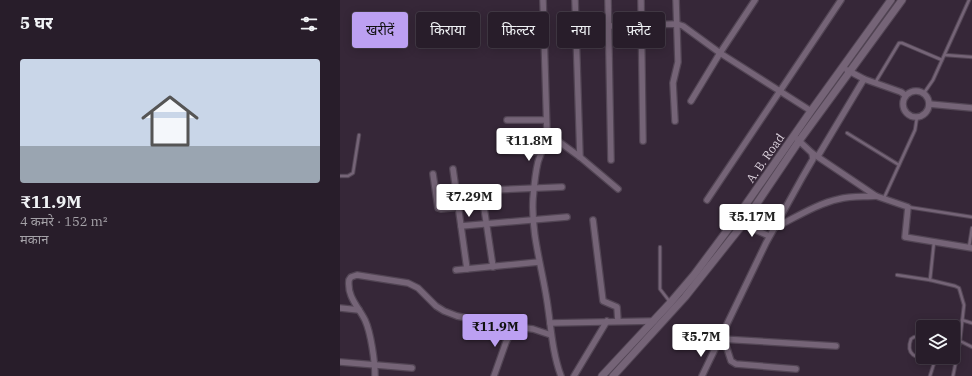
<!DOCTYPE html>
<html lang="hi">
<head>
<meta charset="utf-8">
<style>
	:root { --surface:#281d2a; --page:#342a36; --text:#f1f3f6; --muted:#a5a2a8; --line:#443b47; --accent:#bca0f2 }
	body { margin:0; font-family:"IBM Plex Serif","Noto Sans Devanagari",serif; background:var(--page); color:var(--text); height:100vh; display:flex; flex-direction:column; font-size:15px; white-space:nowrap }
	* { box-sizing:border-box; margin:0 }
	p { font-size:13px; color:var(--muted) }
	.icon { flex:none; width:22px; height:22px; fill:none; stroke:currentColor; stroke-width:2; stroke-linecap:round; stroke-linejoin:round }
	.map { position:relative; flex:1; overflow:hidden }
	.drawer { display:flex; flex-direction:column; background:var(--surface); width:340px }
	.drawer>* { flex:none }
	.hud { position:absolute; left:12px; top:12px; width:380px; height:36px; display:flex; gap:8px }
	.buttons { position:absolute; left:576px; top:320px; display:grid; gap:8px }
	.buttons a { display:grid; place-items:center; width:44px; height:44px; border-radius:4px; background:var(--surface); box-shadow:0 2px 10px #0003,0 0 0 1px var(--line); font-size:20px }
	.price { position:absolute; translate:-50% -34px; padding:0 9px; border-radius:4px; background:#fff; color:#222; font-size:13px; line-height:26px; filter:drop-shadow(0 1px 2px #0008) }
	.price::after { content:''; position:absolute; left:50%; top:24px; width:12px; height:9px; margin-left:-6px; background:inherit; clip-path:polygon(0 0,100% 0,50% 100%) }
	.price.current { background:var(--accent); color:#111 }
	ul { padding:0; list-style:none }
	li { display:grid; align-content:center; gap:8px; height:212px; padding:0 20px }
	li span { display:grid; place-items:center; height:124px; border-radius:4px; color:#555 }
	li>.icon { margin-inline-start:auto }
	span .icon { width:72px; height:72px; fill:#fffc; stroke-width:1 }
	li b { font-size:17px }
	h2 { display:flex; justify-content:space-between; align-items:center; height:48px; padding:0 20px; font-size:17px }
	.tag { padding:0 14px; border-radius:4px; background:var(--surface); box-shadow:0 2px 10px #0003,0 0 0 1px var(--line); font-size:14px; line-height:36px }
	.tag.current { background:var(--accent); color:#111 }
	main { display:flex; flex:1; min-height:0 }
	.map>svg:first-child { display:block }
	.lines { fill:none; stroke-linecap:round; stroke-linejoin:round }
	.lane-casing { stroke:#524554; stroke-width:4.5 }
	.street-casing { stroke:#524554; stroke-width:8 }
	.secondary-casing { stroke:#524554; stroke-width:9 }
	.lane { stroke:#756477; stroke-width:2.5 }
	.street { stroke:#756477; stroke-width:5.5 }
	.secondary { stroke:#756477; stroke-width:7 }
	.labels { text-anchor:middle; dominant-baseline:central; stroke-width:3.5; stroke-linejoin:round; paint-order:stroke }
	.street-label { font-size:12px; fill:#dbd1dc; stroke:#362738 }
</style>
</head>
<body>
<main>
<section class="drawer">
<h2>5 घर<svg class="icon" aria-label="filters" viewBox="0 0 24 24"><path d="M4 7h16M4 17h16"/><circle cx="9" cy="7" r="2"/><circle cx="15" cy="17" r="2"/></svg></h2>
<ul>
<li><span style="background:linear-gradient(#c9d6e8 70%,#9aa5b1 0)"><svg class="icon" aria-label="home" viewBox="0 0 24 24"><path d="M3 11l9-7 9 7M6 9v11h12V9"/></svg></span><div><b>₹11.9M</b><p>4 कमरे · 152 m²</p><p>मकान</p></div></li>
</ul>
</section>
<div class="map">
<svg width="632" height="376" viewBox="0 0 632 376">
	<rect width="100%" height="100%" fill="#362738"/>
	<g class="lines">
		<defs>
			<g id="lane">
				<polyline points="605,55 632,57"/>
				<polyline points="535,83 559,43 562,43 602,60"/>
				<polyline points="584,93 593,80 629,0"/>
				<polyline points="507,133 559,165"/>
				<polyline points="0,176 8,176 13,173 19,135"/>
				<polyline points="544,198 575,130 577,117"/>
				<polyline points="568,207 632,217"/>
				<polyline points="594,242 590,280 615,286 619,288 624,305 620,341 613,341"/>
				<polyline points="320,247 320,289 330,302"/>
				<polyline points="629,247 632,228"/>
				<polyline points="557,275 590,280"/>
				<polyline points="622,320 632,323"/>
				<path d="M583,337H574L571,339C564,358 581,358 594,361"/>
				<polyline points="590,376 596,357"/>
				<polyline points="613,376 620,341 632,347"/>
			</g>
			<g id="street">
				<path d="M203,0L207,133C206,144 201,152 198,162C195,174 194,187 193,199C191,234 202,267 207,301C211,326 212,352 221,376"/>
				<polyline points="235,0 240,157"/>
				<polyline points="268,0 271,160"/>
				<polyline points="301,0 303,141"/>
				<polyline points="236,27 337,24 343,26 380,53 471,111"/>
				<polyline points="507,70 524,79 561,92 565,95"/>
				<circle cx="576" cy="104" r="13"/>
				<polyline points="351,101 380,53 415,0"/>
				<polyline points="589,104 632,108"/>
				<polyline points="167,120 206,120"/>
				<polyline points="335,121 333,83 338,62 336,0"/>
				<polyline points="207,133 240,157 278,189"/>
				<polyline points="163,150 201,152"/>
				<polyline points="472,153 536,196 568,207 565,237 632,248"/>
				<polyline points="478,156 524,79"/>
				<polyline points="113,169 127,269"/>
				<polyline points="93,174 98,208 101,209 119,207"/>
				<polyline points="151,190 222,187"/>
				<polyline points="367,200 501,0"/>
				<polyline points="143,201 153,267"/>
				<polyline points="253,220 263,301 277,307 278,321"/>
				<polyline points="403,224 429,236"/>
				<polyline points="121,226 227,217"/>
				<path d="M434,228C455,218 476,204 499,199C511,196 524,197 536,196"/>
				<polyline points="116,270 199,262"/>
				<polyline points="0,308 19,310"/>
				<polyline points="210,323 314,321"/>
				<polyline points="381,339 496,346"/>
				<polyline points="384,339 391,361 396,364 456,369"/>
				<polyline points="0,362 72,368"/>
				<path d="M35,376C35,362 31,333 25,320C18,306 7,297 9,280L11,277L17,275L68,283L78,288L96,306L104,311L117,316L158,325L193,329L211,335"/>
				<polyline points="154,376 166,342 174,327"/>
				<polyline points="234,376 267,321"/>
				<polyline points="362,376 426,243 462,178 473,159 472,153 457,139"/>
			</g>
			<g id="secondary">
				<polyline points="262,376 331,302 354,275 395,220 471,111 551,0"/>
				<polyline points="273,376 345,297 403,224 459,141 562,0"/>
			</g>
		</defs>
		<!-- lane casing -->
		<use href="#lane" class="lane-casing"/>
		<!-- street casing -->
		<use href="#street" class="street-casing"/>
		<!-- secondary casing -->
		<use href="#secondary" class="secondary-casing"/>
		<!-- lane -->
		<use href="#lane" class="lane"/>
		<!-- street -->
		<use href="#street" class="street"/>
		<!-- secondary -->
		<use href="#secondary" class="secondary"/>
	</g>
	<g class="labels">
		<!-- street labels -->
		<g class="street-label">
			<text transform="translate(425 158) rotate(-55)">A. B. Road</text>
		</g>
	</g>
</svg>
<div class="buttons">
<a><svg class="icon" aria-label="layers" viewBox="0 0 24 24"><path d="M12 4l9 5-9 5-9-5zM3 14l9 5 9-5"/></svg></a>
</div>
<b class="price" style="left:189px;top:162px">₹11.8M</b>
<b class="price" style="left:129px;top:218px">₹7.29M</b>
<b class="price" style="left:412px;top:238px">₹5.17M</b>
<b class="price current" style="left:155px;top:348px">₹11.9M</b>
<b class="price" style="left:361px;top:358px">₹5.7M</b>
<div class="hud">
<a class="tag current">खरीदें</a>
<a class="tag">किराया</a>
<a class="tag">फ़िल्टर</a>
<a class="tag">नया</a>
<a class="tag">फ़्लैट</a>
</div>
</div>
</main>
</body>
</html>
